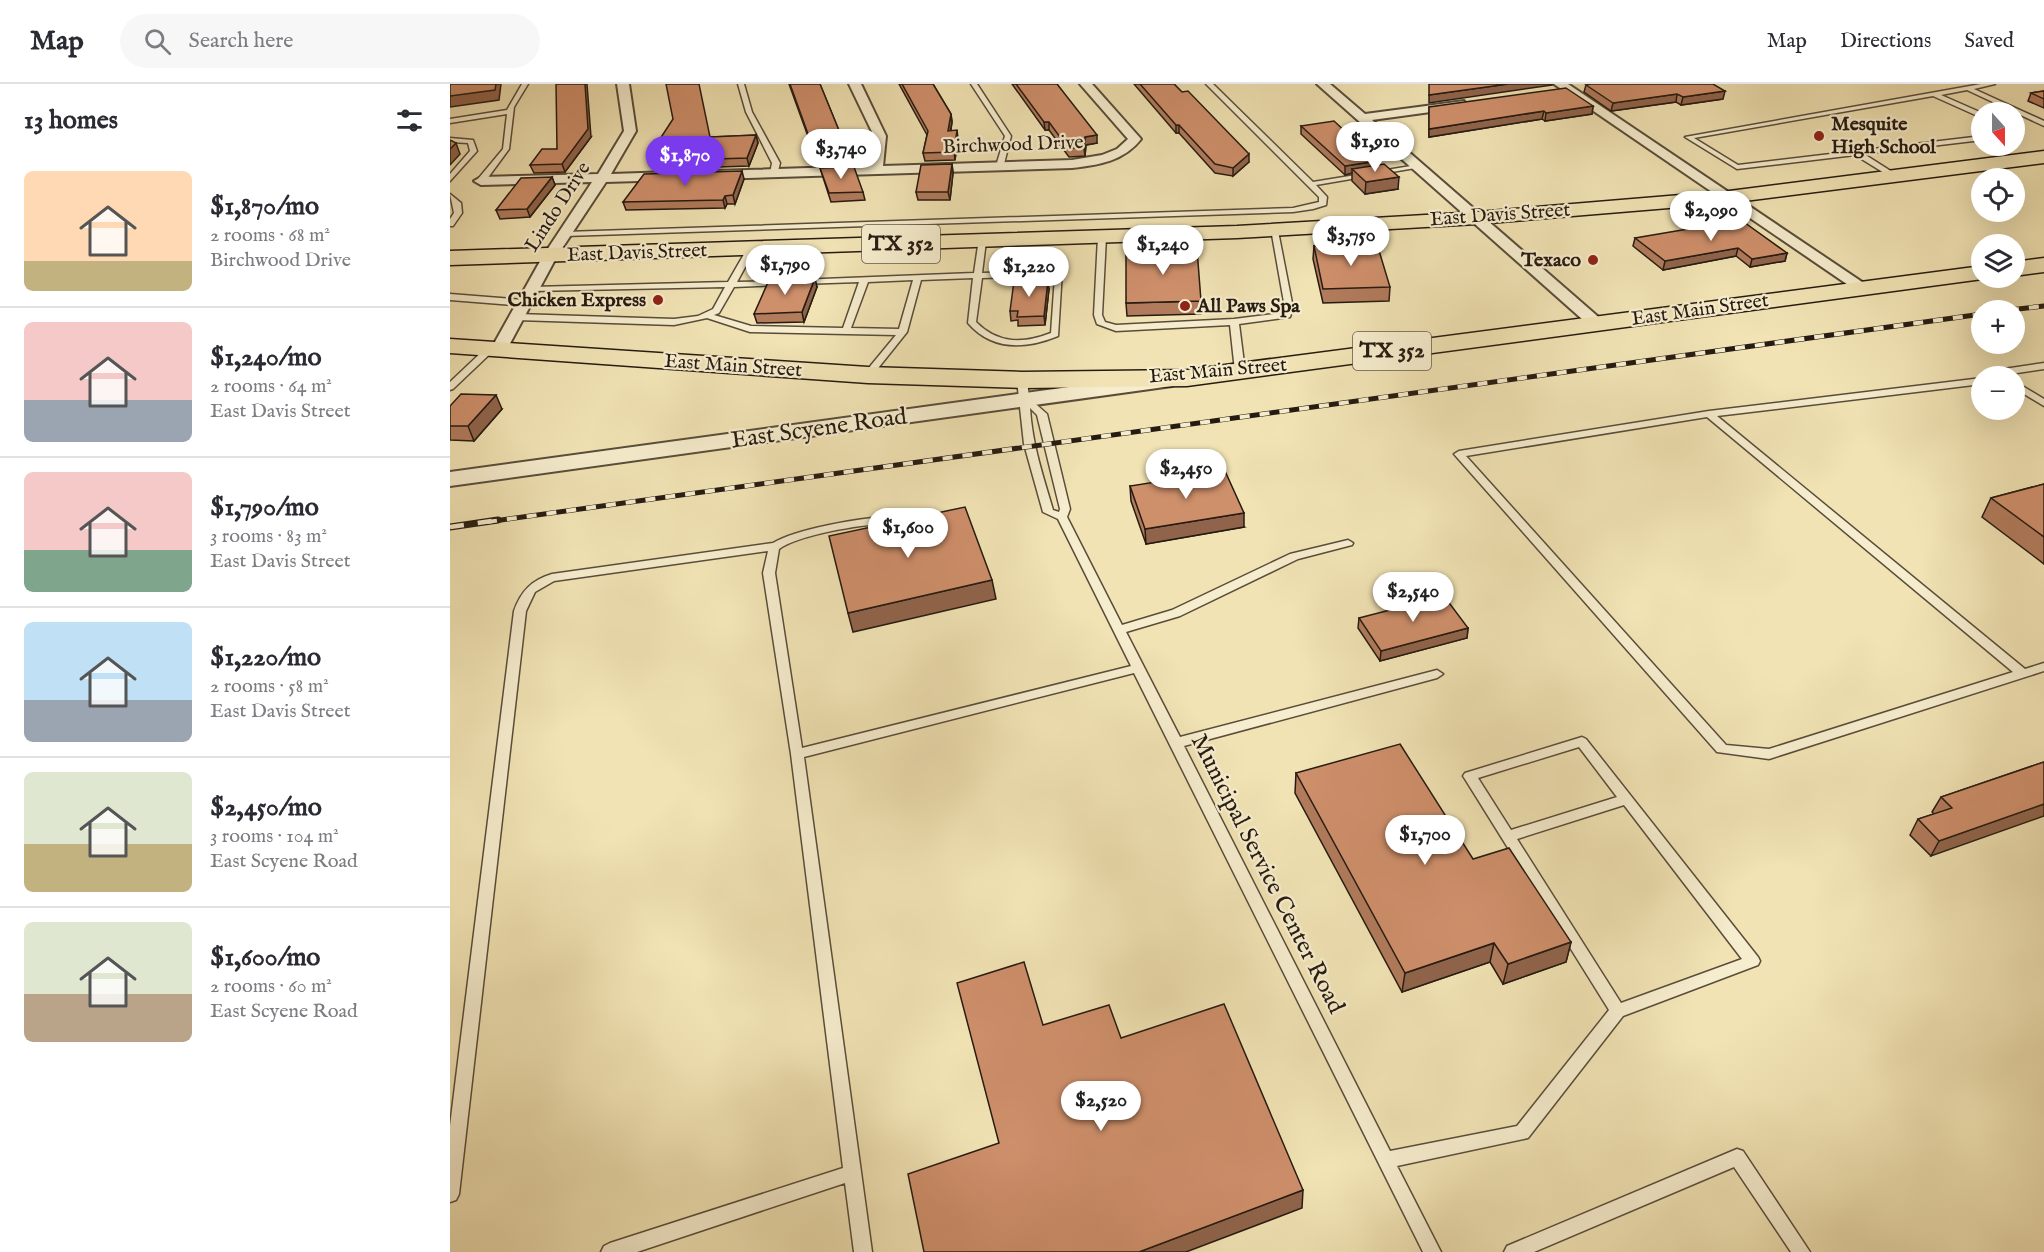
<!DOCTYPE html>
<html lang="en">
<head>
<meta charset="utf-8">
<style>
	:root { --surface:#fff; --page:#f7f7f7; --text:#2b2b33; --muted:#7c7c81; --line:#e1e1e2; --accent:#7c3aed }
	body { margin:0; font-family:"IM FELL English",serif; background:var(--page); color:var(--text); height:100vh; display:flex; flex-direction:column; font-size:22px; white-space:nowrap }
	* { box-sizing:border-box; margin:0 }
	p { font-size:20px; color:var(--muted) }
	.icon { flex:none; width:33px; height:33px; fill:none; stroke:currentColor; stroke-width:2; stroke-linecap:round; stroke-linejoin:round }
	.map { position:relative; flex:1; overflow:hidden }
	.panel { display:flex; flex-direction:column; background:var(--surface); width:450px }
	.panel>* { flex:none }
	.needle { width:39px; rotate:159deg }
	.controls { position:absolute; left:1521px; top:18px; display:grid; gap:12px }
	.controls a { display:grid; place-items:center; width:54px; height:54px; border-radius:50%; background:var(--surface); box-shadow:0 6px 24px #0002; font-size:30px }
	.price { position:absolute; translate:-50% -51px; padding:0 14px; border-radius:21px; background:#fff; color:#222; font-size:20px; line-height:39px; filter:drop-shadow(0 2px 3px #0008) }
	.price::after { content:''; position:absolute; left:50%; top:36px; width:18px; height:14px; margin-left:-9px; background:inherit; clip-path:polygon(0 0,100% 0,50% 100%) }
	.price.selected { background:var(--accent); color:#fff }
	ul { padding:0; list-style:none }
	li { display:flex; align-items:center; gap:18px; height:150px; padding:0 24px }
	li+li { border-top:2px solid var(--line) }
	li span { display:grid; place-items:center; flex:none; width:168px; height:120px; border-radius:9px; color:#555 }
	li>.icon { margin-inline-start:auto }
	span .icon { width:72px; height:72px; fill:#fffc; stroke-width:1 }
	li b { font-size:26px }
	h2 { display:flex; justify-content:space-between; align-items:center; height:72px; padding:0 24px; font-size:26px }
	header { display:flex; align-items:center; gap:36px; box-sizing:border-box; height:84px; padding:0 30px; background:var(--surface); border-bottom:2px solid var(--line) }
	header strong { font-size:28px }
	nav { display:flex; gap:33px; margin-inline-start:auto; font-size:21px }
	.search { width:420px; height:54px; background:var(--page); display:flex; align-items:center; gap:15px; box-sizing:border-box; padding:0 21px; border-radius:33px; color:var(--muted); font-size:22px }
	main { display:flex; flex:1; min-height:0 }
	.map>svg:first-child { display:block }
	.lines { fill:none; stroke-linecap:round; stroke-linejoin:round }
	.service-casing { stroke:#594d3a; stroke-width:3 }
	.minor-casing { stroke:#594d3a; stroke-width:4 }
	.tertiary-casing { stroke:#594d3a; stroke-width:4 }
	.primary-casing { stroke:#261b12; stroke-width:3 }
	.service { fill:#f6edce; fill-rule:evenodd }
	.minor { fill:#f6edce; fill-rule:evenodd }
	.tertiary { fill:#f6edce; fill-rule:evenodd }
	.primary { fill:#f1e3b4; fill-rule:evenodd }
	.rail-far1-casing { stroke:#261b12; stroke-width:5 }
	.rail-casing { stroke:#261b12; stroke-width:7 }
	.rail-far1 { stroke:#f6edce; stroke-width:4; stroke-dasharray:10; stroke-linecap:butt }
	.rail { stroke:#f6edce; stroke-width:4.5; stroke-dasharray:14; stroke-linecap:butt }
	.wall { fill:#b17b5c; stroke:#261b12; stroke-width:1.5 }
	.shaded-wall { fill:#90644b; stroke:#261b12; stroke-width:1.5 }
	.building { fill:#ce8f6b; stroke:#261b12; stroke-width:1.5 }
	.poi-dot { fill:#8f2418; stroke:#f6edce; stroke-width:2 }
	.labels { text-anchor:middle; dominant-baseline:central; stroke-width:4.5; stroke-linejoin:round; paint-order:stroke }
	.far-poi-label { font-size:20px; font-weight:bold; fill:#261b12; stroke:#f6edce; text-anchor:start }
	.far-street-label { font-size:20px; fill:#261b12; stroke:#f6edce }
	.shield { fill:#f6edce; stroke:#645a4a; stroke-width:1.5 }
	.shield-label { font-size:22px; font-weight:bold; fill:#261b12 }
	.street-label { font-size:24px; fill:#261b12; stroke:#f6edce }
</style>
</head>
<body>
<header>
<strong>Map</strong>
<div class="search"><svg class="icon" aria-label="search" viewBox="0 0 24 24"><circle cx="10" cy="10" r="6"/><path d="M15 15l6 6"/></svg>Search here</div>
<nav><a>Map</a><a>Directions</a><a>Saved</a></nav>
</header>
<main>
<section class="panel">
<h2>13 homes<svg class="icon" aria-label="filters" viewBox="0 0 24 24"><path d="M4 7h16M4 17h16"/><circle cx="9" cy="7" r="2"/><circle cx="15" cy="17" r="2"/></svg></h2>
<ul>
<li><span style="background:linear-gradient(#ffd9b3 75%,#c2b280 0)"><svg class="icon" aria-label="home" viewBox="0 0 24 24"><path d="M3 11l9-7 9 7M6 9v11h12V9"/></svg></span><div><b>$1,870/mo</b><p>2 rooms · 68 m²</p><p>Birchwood Drive</p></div></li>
<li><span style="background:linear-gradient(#f6c9c9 65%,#9aa5b1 0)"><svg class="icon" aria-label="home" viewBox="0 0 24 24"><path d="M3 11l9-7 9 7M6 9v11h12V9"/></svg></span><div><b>$1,240/mo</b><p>2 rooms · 64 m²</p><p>East Davis Street</p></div></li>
<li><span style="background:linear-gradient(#f6c9c9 65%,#7fa58c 0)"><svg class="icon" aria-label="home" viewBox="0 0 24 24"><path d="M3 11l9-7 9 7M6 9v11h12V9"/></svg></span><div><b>$1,790/mo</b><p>3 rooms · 83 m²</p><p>East Davis Street</p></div></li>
<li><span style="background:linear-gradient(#bfe0f5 65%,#9aa5b1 0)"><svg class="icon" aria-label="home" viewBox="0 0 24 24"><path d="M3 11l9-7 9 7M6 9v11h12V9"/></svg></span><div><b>$1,220/mo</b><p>2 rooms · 58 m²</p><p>East Davis Street</p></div></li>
<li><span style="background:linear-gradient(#dfe7d0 60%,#c2b280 0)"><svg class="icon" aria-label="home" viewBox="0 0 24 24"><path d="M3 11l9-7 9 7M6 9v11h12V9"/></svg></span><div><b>$2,450/mo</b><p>3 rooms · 104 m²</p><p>East Scyene Road</p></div></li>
<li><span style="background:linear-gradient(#dfe7d0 60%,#b9a48a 0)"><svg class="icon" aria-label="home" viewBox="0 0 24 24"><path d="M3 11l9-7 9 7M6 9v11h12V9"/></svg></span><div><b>$1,600/mo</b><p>2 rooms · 60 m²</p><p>East Scyene Road</p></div></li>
</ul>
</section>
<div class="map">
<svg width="1594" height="1168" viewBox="0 0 1594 1168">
	<rect width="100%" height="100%" fill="#f1e3b4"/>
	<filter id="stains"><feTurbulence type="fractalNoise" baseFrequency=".00333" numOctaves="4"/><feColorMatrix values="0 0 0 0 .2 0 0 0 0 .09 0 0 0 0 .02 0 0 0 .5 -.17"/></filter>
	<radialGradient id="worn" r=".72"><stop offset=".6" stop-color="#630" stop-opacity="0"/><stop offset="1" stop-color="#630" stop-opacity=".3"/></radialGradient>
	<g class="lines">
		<defs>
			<g id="service">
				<polygon points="72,0 78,0 64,23 59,65 34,99 28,99 28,95 53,65 57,30 0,39 0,35 57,26"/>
				<polygon points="288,0 294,0 302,28 330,79 327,91 320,89 322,79 296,28"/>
				<polygon points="521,0 527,0 561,52 553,84 546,82 555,52"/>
				<polygon points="756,0 763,0 863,98 967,81 971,83 866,101 877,113 876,121 863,125 843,128 115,152 111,150 115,148 843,124 869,118 869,113"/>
				<polygon points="1531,0 1545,0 1524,5 1594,37 1594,42 1517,6 1491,11 1532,29 1532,34 1483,12 1244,54 1288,81 1532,52 1532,56 1414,70 1447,91 1447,95 1444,95 1405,71 1287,85 1235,53"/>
				<polygon points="1564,46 1567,49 1564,51"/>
				<polygon points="0,54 23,56 27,67 0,97 0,90 20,67 18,59 0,58"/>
				<polygon points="0,110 11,119 12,129 3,142 0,142 0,135 4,129"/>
				<polygon points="821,145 828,147 843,224 840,233 789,240 795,287 793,289 787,289 785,287 780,241 666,247 647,240 644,231 648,153 652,151 656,153 652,231 655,238 666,241 784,235 833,229 835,224"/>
				<path d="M529,155L536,157L532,189L612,187L608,252C576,265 542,267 518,239L523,194L471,196L457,248L421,293L418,294L413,291L446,251L300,248L257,234L224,241L67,236L63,233L67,230L224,235L248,232L263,225L275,203L82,207L78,205L82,203L278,198L297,165L301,163L305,165L287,198L333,197L337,199L333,201L284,203L269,229L264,231L301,242L393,244L409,198L350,200L346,198L347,196L524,189ZM605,192L601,249C573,260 548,260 526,238L532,194ZM463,196L449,245L401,244L418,198Z"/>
				<polygon points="0,210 74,216 78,219 74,222 0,216"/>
				<polygon points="40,262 44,265 43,267 3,305 0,306 0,298 37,263"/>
				<polygon points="1594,279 1594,285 1547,292 1535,292 1547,286"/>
				<path d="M572,293L577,296L579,314L597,330L620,425L617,433L672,541L722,526L840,470L898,456L903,459L902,461L848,475L730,532L676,548L730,653L987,586L993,590L987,594L734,662L940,1067L1067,1042L1159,926L1015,695L1013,692L1015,689L1132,653L1136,655L1308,873L1310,877L1308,881L1173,932L1078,1054L947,1082L991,1168H973L684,589L354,673L422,1168H404L395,1099L187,1168H151L154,1162L160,1159L393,1084L341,670L313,489L318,467L104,497L85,508L76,527L9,1110L6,1116L0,1118V1042L64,527C71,507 82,496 102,490L323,459C346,445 409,434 437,433C448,433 458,436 469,439L470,441C463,447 449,440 439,440C415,439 348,451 329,465L325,489L352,664L681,582L608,435L593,428L574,360L567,296ZM580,324L587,331L610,425L609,428L603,426C593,392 582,360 580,324ZM1129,663L1167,713L1061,746L1028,694ZM1174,721L1292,875L1171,919L1067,755Z"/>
				<path d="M1532,294V300L1267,332L1575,585L1594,579V587L1319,675L1267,668L1004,370L1009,367L1259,327ZM1257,333L1563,588L1319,665L1276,661L1016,372Z"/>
				<polygon points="1564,297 1594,315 1594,322 1564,304"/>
				<polygon points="1287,1065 1293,1067 1360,1168 1341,1168 1284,1083 1084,1168 1054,1168 1057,1162"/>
			</g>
			<g id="minor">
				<polygon points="167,0 179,0 186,47 161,90 222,88 229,92 222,96 156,98 107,172 57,265 49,270 43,269 41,265 93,172 142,98 31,101 24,97 31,93 148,90 174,47"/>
				<path d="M399,0H411L436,52L433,82L622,76L652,71L667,65L678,55L630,0H642L691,55C674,77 649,81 622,84L264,95L257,91L264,87L420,82L424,52Z"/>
				<polygon points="867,0 880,0 915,30 1014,17 1016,20 1010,24 922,36 1153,237 1155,240 1153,243 1141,243"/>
				<polygon points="1104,0 1118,0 1421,204 1419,207 1407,207"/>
			</g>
			<polygon id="tertiary" points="714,290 722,292 725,297 722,302 0,402 0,388"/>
			<g id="primary">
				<polygon points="1594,67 1594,79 1279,119 1027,140 787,154 0,181 0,167 787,142 1027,128 1279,107"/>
				<polygon points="1594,174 1594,188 1564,192 1564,178"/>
				<polygon points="1532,182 1532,194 1540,194 737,302 572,304 418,299 0,269 0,255 418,283 572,288 737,286"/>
			</g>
		</defs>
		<!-- service casing -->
		<use href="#service" class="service-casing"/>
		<!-- minor casing -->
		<use href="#minor" class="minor-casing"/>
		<!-- tertiary casing -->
		<use href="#tertiary" class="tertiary-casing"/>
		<!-- primary casing -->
		<use href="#primary" class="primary-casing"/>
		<!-- service -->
		<use href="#service" class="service"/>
		<!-- minor -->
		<use href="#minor" class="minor"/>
		<!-- tertiary -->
		<use href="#tertiary" class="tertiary"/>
		<!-- primary -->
		<use href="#primary" class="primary"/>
		<defs>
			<g id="rail-far1">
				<polyline points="1559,226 1594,222"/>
				<polyline points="37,438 1532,230"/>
			</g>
			<polyline id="rail" points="0,443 48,436"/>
		</defs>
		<!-- rail-far1 casing -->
		<use href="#rail-far1" class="rail-far1-casing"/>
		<!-- rail casing -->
		<use href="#rail" class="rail-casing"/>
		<!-- rail-far1 -->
		<use href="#rail-far1" class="rail-far1"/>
		<!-- rail -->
		<use href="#rail" class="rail"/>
	</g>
	<!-- wall -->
	<g class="wall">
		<polygon points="339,0 370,0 399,71 400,79 368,80"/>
		<polygon points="449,0 483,0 501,30 502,38 501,46 508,54 505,76 475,77 473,69 477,51"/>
		<polygon points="562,0 607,0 647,59 636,61 635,72 619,73 599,46 595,46"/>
		<polygon points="684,0 724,0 799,78 783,92 765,89 729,49 726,49"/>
		<polygon points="1136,1 1273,15 1231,21 1226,18 1161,27 1134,8"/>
		<polygon points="1594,7 1594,24 1578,17 1581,9"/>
		<polygon points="1143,22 1142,30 1095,37 1092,35 979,53 979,23"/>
		<polygon points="851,42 927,81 948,105 915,110 902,97 902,89 895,91 851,50"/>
		<polygon points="306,51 308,59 299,82 206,85 203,77 205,75 202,67 261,53"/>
		<polygon points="141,53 115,88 84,89 80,81 107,65"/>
		<polygon points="502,80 503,89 500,116 468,116 466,108"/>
		<polygon points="370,84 413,108 415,116 381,118"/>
		<polygon points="102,93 105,101 80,133 50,135 46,126"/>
		<polygon points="294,95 285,120 277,120 275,124 176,126 173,118"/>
		<polygon points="1185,154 1337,169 1335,177 1300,183 1286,172 1213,186 1183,162"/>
		<polygon points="864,162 940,203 939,217 873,219 863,175"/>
		<polygon points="367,203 354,238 307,239 304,230"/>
		<polygon points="599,205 595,241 568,242 568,236 561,237 560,227"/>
		<polygon points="751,217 751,230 677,232 676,219"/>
		<polygon points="0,322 52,325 24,357 0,356"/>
		<polygon points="1594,400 1594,480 1532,433 1541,414"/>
		<polygon points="680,402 794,443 696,460 681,417"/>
		<polygon points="909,534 1018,544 1017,554 930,577 908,544"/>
		<polygon points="1594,678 1481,772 1460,751 1468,735 1484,730 1482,728 1491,713"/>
		<polygon points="846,689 1023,775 1121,858 1116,878 1053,900 1040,878 952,908 845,709"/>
	</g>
	<!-- shaded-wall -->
	<g class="shaded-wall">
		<polygon points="46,0 51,0 49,16 0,23 0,12"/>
		<polygon points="135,0 137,0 141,53 115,88 112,80"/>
		<polygon points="1058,0 1103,0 1102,1 979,19 979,11"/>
		<polygon points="1275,7 1273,15 1231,21 1233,13"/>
		<polygon points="1227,10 1226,18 1161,27 1163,19"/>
		<polygon points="1143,22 1142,30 1095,37 1096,29"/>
		<polygon points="1094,27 1092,35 979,53 979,45"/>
		<polygon points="501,30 502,38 499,55 498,47"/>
		<polygon points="594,38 599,38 599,46 595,46"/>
		<rect x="726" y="41" width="3" height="8"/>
		<polygon points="507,46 508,54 505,76 504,68"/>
		<polygon points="306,51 308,59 299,82 297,74"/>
		<polygon points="647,51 647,59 636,61 635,72 634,64 635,53"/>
		<polygon points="6,59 10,70 0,81 0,65"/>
		<polygon points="799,70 799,78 783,92 783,84"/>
		<polygon points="927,77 927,85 902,85 902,89 895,91 895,82"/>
		<polygon points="502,80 503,89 500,116 498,108"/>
		<polygon points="292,87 294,95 285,120 283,111"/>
		<polygon points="102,93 105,101 80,133 77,125"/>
		<polygon points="949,93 948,105 915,110 916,98"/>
		<polygon points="275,112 277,120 275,124 273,116"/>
		<polygon points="1288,164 1286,172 1213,186 1215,177"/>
		<polygon points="1337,169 1335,177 1300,183 1302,175"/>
		<polygon points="365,194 367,203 354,238 352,228"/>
		<polygon points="598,196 599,205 595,241 594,232"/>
		<polygon points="46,311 52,325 24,357 18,342"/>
		<polygon points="794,429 794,443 696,460 695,445"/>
		<polygon points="542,496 546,515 403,548 398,529"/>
		<polygon points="1018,544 1017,554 930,577 931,567"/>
		<polygon points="1594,720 1594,732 1481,772 1489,757"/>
		<polygon points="1121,858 1116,878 1053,900 1058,880"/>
		<polygon points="1044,859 1040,878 952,908 955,889"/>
		<polygon points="853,1106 852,1124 736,1168 689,1168"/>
	</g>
	<!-- building -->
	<g class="building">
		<polygon points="0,0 46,0 45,6 0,12"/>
		<polygon points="106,0 135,0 138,45 112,80 80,81 92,65 107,65"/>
		<polygon points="216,0 249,0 260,53 306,51 297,74 203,77 211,66 202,67 223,35"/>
		<polygon points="340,0 370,0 399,71 366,72"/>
		<polygon points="452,0 483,0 501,30 498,47 507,46 504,68 473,69 478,47"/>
		<polygon points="566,0 607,0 647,51 635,53 634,64 618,64 599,38 594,38"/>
		<polygon points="690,0 724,0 732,8 738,7 799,70 783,84 765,80 729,41 726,41"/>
		<polygon points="979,0 1058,0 979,11"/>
		<polygon points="1141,0 1263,0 1275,7 1233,13 1227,10 1163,19 1136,1"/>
		<polygon points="1116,4 1143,22 1096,29 1094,27 979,45 979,23"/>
		<polygon points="1594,7 1594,15 1581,9"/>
		<polygon points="884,37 927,77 895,82 851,42"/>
		<polygon points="0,56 6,59 0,65"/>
		<polygon points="502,80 498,108 466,108 471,81"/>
		<polygon points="934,80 949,93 916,98 902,85"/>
		<polygon points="404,83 413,108 379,109 370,84"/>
		<polygon points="292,87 283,111 275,112 273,116 173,118 194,90"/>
		<polygon points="102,93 77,125 46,126 71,94"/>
		<polygon points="1291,136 1337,169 1302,175 1288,164 1215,177 1185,154"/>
		<polygon points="927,160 940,203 873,205 864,162"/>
		<polygon points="747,165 751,217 676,219 676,167"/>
		<polygon points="365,194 352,228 304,230 319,196"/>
		<polygon points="598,196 594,232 567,233 568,227 560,227 564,197"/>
		<polygon points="11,310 46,311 18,342 0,342 0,322"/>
		<polygon points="775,387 794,429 695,445 680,402"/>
		<polygon points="1594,400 1594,453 1541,414"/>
		<polygon points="515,423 542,496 398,529 379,452"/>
		<polygon points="994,512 1018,544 931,567 909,534"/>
		<polygon points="950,660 1023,775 1059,764 1121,858 1058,880 1044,859 955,889 846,689"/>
		<polygon points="1594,678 1594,720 1489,757 1468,735 1502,724 1491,713"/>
		<polygon points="574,878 593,941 659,921 671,954 774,920 853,1106 689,1168 474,1168 458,1090 549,1059 507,899"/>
	</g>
	<!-- markers -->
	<g class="poi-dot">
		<circle cx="1369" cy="52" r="6"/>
		<circle cx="1143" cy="176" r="6"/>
		<circle cx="208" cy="216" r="6"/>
		<circle cx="735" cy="222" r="6"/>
	</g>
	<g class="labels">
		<!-- far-poi labels -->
		<g class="far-poi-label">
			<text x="1381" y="40">Mesquite<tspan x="1381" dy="23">High School</tspan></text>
			<text x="1131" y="176" text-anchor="end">Texaco</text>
			<text x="196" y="216" text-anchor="end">Chicken Express</text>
			<text x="747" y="222">All Paws Spa</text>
		</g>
		<!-- far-street labels -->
		<g class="far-street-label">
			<text transform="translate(563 61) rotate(-2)">Birchwood Drive</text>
			<text transform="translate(108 123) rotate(-57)">Lindo Drive</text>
			<text transform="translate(1050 131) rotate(-4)">East Davis Street</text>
			<text transform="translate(187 169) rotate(-2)">East Davis Street</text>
			<text transform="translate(1250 226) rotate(-8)">East Main Street</text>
			<text transform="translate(283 282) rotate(4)">East Main Street</text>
			<text transform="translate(768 287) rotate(-5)">East Main Street</text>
		</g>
		<!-- shield labels -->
		<g class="shield">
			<rect x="412" y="141" width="78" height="38" rx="4.5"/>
			<rect x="903" y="248" width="78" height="38" rx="4.5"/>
		</g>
		<g class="shield-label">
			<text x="451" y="160">TX 352</text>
			<text x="942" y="267">TX 352</text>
		</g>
		<!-- street labels -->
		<g class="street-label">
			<text transform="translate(369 345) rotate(-8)">East Scyene Road</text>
			<text transform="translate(817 790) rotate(63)">Municipal Service Center Road</text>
		</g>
	</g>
	<rect width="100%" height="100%" filter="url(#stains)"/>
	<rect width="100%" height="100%" fill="url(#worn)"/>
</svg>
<div class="controls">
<a><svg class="needle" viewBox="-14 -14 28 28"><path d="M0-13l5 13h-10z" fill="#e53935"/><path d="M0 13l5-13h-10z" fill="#7c7c81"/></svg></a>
<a><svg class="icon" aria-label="locate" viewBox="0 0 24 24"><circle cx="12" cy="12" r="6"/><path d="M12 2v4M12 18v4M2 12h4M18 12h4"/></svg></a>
<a><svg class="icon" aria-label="layers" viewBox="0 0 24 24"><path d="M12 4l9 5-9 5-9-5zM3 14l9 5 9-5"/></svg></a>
<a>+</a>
<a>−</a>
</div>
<b class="price" style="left:925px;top:89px">$1,910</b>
<b class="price" style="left:391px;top:96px">$3,740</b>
<b class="price selected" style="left:235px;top:103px">$1,870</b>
<b class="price" style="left:1261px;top:158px">$2,090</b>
<b class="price" style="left:901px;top:183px">$3,750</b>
<b class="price" style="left:713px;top:192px">$1,240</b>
<b class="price" style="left:335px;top:212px">$1,790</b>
<b class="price" style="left:579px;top:214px">$1,220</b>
<b class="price" style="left:736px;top:416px">$2,450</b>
<b class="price" style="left:458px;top:475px">$1,600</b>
<b class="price" style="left:963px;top:539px">$2,540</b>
<b class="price" style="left:975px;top:782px">$1,700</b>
<b class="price" style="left:651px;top:1048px">$2,520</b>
</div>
</main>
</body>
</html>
